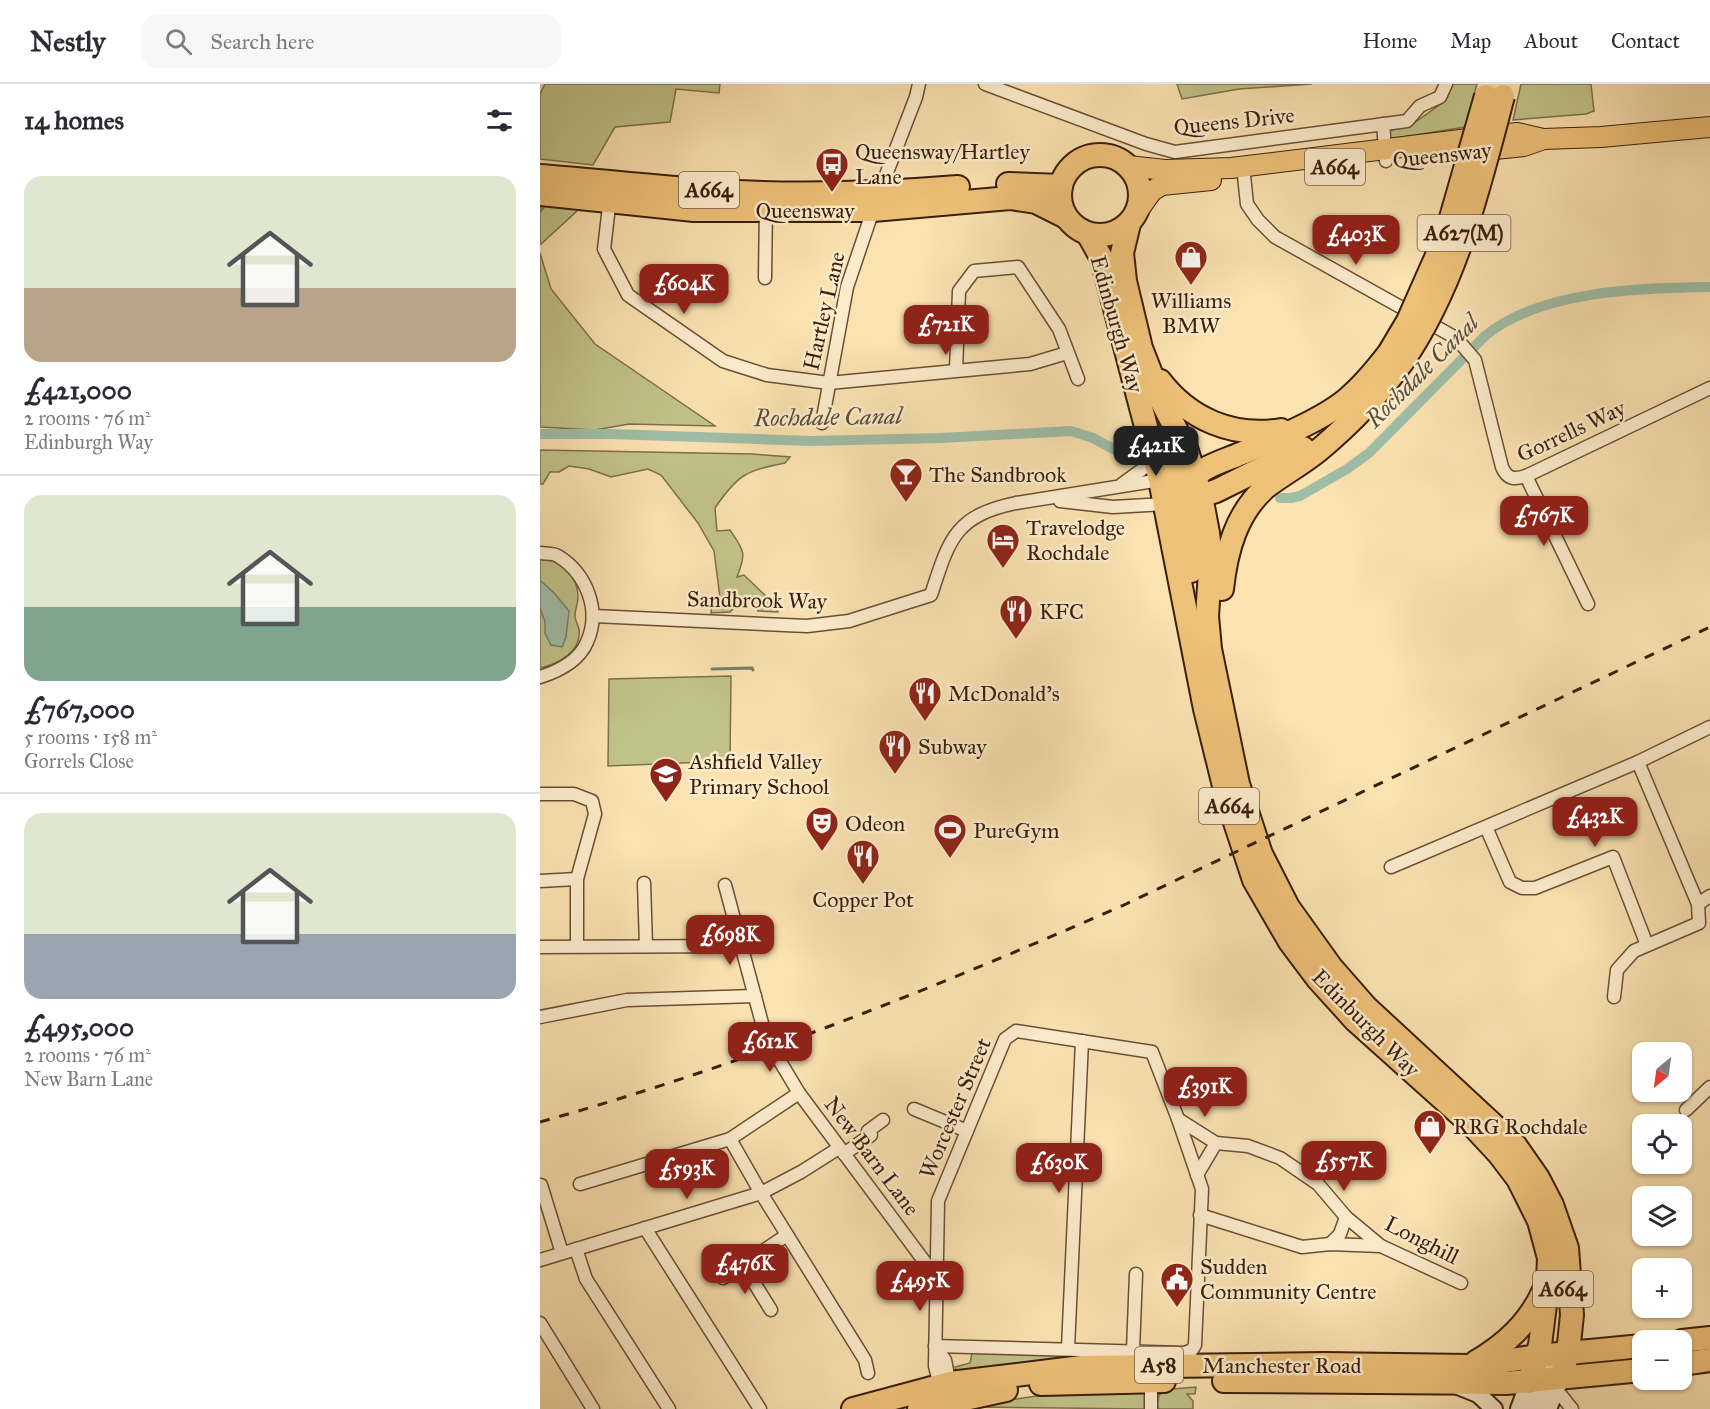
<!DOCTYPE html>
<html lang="en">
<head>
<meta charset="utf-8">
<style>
	:root { --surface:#fff; --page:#f7f7f7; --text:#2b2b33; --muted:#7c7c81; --line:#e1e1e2; --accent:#8f2418 }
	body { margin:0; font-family:"IM FELL Great Primer",serif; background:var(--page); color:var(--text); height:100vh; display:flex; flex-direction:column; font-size:22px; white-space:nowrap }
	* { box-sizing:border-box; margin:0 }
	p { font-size:20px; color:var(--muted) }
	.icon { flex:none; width:33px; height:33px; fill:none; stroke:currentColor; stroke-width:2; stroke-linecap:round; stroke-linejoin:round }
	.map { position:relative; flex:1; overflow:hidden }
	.details { display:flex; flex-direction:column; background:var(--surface); width:540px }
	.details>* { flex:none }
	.needle { width:39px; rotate:209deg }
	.buttons { position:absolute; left:1092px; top:958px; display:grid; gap:12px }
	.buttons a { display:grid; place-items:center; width:60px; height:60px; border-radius:12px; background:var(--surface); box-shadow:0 2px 4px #0004; font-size:30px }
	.price { position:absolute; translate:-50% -51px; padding:0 14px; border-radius:12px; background:var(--accent); color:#fff; font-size:20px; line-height:39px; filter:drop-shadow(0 2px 3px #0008) }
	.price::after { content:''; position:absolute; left:50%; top:36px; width:18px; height:14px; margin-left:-9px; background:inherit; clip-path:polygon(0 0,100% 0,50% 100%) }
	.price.on { background:#222; color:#fff }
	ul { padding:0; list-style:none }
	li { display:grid; align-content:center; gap:12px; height:318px; padding:0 24px }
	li+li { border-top:2px solid var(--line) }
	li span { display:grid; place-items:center; height:186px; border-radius:18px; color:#555 }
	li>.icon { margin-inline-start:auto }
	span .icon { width:108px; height:108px; fill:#fffc; stroke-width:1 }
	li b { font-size:26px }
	h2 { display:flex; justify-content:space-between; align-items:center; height:72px; padding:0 24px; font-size:26px }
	header { display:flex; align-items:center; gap:36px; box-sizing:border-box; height:84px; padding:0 30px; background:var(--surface); border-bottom:2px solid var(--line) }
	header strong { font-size:28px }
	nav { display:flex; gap:33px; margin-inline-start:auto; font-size:21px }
	.search { width:420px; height:54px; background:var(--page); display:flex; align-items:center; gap:15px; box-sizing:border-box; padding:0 21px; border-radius:18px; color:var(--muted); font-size:22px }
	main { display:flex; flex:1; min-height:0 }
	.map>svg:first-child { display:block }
	.green { fill:#c1c38a; stroke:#7e704b; stroke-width:1.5 }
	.water { fill:#9fbea8; stroke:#777e6a; stroke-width:1.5 }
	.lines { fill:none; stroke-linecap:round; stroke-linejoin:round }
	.stream { stroke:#777e6a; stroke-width:3 }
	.canal { stroke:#9fbea8; stroke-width:10 }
	.street-casing { stroke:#6a4f35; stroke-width:15 }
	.secondary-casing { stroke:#3a1e0c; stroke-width:20 }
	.primary-casing { stroke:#3a1e0c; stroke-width:22 }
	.highway-casing { stroke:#3a1e0c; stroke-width:26 }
	.street { stroke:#fceccc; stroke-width:12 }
	.secondary { stroke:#fceccc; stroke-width:16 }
	.primary { stroke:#eec178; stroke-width:20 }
	.highway { stroke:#eec178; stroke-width:22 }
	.rail { stroke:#3a1e0c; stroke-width:3; stroke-dasharray:10 10; stroke-linecap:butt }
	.highway-bridge-casing { stroke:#3a1e0c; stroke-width:26; stroke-linecap:butt }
	.highway-bridge { stroke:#eec178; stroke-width:22 }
	.labels { text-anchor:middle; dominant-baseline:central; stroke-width:5; stroke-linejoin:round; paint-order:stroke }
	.shield { fill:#fceccc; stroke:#745c46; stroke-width:1.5 }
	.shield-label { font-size:21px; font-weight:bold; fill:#3a1e0c }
	.street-label { font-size:22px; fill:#3a1e0c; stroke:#fceccc }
	.poi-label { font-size:22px; fill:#3a1e0c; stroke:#fceccc; text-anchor:start }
	.water-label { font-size:24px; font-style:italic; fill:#584e3b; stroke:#fceccc }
</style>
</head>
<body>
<header>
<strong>Nestly</strong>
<div class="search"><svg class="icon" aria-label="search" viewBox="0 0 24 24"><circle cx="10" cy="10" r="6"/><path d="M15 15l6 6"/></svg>Search here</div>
<nav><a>Home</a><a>Map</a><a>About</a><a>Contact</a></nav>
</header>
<main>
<section class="details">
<h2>14 homes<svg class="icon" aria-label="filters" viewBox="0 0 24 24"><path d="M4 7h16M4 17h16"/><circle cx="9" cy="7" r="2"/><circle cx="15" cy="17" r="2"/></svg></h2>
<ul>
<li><span style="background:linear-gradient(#dfe7d0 60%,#b9a48a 0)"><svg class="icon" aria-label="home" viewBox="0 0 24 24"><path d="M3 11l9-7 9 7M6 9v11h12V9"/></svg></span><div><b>£421,000</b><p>2 rooms · 76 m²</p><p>Edinburgh Way</p></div></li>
<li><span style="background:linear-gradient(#dfe7d0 60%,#7fa58c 0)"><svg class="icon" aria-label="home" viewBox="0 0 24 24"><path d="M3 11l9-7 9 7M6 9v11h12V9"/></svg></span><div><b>£767,000</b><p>5 rooms · 158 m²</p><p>Gorrels Close</p></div></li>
<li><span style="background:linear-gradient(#dfe7d0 65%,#9aa5b1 0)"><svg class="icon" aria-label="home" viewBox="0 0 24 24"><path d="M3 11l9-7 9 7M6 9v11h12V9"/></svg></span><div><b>£495,000</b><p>2 rooms · 76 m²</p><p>New Barn Lane</p></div></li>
</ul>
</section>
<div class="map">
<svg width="1170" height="1325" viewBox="0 0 1170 1325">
	<rect width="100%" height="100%" fill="#fbe2b1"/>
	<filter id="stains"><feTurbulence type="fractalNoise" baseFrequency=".00333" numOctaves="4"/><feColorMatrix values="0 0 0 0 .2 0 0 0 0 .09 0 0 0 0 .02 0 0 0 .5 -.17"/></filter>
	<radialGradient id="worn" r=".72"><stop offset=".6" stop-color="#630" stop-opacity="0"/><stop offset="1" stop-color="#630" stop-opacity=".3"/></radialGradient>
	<!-- green -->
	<g class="green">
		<polygon points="5,0 180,0 179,9 136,5 130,38 75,43 53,81 0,75 0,10"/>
		<polygon points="637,0 772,0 699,5 642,15"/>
		<polygon points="907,0 937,0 925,43 850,55 849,47 874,39 902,19"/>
		<polygon points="981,0 1051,0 1054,27 1046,30 973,36"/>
		<polygon points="0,118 35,121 38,126 0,161"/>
		<polygon points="0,169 11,205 55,260 175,342 89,340 55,346 0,343"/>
		<path d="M0,366L213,370L250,373L245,379C206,387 198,390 175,424L177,447L190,446C204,467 207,468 197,493L204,491L232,518L238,528L218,527L215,521L200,518L190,528L171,529L172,517L180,514L174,467L158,439L121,391L108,385L71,393L49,385L29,382L19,388H10L3,400H0Z"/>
		<path d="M0,474C21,476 38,492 38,513C38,520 35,525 35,532C35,537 38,540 39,545C42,568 18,580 0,584Z"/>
		<polygon points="191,592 190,677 68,682 69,595"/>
		<polygon points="432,1269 582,1273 422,1288 416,1286 415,1283 430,1279"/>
		<polygon points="656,1303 655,1310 647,1310 653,1317 653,1325 619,1325 617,1322 619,1311 624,1308 633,1305"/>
		<polygon points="526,1308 607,1308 607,1322 605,1325 437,1323 437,1325 426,1322"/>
	</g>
	<!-- water -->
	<polygon class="water" points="0,496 15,510 29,527 26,553 22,563 11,561 5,549 5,538 0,524"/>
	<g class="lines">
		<!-- stream -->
		<g class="stream">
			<polyline points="0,128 4,122"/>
			<polyline points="172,585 212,584 213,586"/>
		</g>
		<!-- canal -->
		<g class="canal">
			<polyline points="0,350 70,350 271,357 401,354 531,347 553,354 573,365"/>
			<path d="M740,414H751L760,412L807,385L829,369L945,252C1001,206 1100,204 1170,203"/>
		</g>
		<defs>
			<g id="street">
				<polyline points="445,0 606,60 635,68 867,37 880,22 900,13 906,0"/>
				<polyline points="843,40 846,77"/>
				<path d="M703,82L707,120L718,136L735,153L916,254L935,276L962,383C967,395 974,396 986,392L1170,304"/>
				<polyline points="339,109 376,13 379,0"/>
				<polyline points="70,114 64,165 88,211 183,277 227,291 289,299 490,280 527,269"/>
				<polyline points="225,194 226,121"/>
				<polyline points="416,286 419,207 434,187 478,183 519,245 538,295"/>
				<polyline points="282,339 307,203 333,126"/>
				<polyline points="986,392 1048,520"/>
				<polyline points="582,400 604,384 609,369"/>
				<polyline points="520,417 573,423 625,420"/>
				<path d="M0,469C6,470 13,469 18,472C47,490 61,527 47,558C39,577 19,587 0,593"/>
				<path d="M54,532L267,542L309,537L391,511C409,456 414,432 476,419L620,396"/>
				<polyline points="1098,678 1158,820 1170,812"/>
				<polyline points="0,710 34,710 52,717 55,730 37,795 37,862"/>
				<polyline points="946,743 970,798 982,804 995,804 1073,773 1107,861"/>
				<polyline points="851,783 1098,678 1170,643"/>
				<polyline points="0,797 37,795"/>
				<polyline points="104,799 106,862"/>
				<polyline points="185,801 226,954 259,1009 396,1193"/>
				<polyline points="0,863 200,862 225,854"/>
				<polyline points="1074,913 1077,886 1094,867 1159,839 1158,820"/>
				<polyline points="0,933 87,916 215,912"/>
				<polyline points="374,1025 427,1047"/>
				<polyline points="1146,1026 1170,1003"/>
				<polyline points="638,1035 676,1059 708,1062 740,1074 778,1100 806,1133 841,1162 921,1199"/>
				<polyline points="190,1055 221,1109 325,1276 328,1289"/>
				<polyline points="304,1070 331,1051 328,1047 343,1036"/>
				<polyline points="657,1091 676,1059"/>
				<polyline points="40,1100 190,1055 259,1009"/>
				<polyline points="1,1101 22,1169"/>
				<polyline points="660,1131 762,1163 790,1160 841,1162"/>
				<polyline points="105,1144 220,1325"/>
				<polyline points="790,1160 800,1150 806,1133"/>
				<polyline points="36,1165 46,1195 129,1325"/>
				<polyline points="0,1176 221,1109 261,1088 299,1064"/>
				<polyline points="203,1181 231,1226"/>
				<polyline points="183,1194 247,1151"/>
				<polyline points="0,1239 53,1325"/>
				<polyline points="395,1262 645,1269 652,1266 655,1261 662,1105 638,1035 612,968 476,947 465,955 398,1117 395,1282 401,1306"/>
				<polyline points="395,1262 405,1276 410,1302"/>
				<polyline points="528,1264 542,957"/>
				<polyline points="593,1266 596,1190"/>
				<polyline points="1012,1300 1032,1325"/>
				<polyline points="611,1325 611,1297"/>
			</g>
			<g id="secondary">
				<polyline points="918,1302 938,1310 954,1325"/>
				<polyline points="979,1325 989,1298"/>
				<polyline points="993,1325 1011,1288"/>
				<polyline points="1008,1325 1021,1293"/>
			</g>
			<g id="primary">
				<polyline points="936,67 984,62 1001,56"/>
				<polyline points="588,82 625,86 691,84 977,49 1003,55 1061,53 1170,43"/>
				<polyline points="597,128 612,107 622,101 671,96"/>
			</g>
			<g id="highway">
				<circle cx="560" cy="111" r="40"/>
				<path d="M0,92C53,96 106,102 159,106C245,112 332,110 418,103"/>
				<polyline points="468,100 521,102"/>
				<polyline points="0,110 154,126 333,126 470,114 496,118 526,133"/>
				<polyline points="589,140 582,169 585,197 601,264 622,318 647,367 661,412 668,449 671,473 667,532 670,565 698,700 721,770 748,823 791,883 826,923 975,1061 998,1094 1012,1121 1027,1164 1032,1231 1028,1269 1021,1293"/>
				<polyline points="548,150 562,175 620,396 665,625 687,714 714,796 750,858 777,894 815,936 932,1041 959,1070 978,1095 999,1137 1009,1174 1008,1197 1000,1261 989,1298"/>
				<path d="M620,297C649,335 693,354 741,346"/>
				<polyline points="648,416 676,407 763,364"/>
				<path d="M625,420C644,395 632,378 627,352"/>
				<path d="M651,487C651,460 639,427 649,401C656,384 684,377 700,370C731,357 780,337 806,316C823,302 836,286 849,269"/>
				<path d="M682,505C686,468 696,429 726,403C743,390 762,380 779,366C810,340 839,310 863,277"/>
				<polyline points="1142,1257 1170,1254"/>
				<path d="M936,1278C966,1260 989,1239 1003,1208"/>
				<polyline points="1142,1280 1170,1276"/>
				<polyline points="684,1297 966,1299 1102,1286"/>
				<polyline points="501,1300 624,1297"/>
				<polyline points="313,1325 410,1299 542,1283 784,1280 930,1282 998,1272 1102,1262"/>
				<polyline points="379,1325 466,1306"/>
			</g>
		</defs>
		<!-- street casing -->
		<use href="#street" class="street-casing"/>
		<!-- secondary casing -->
		<use href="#secondary" class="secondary-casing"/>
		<!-- primary casing -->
		<use href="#primary" class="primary-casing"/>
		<!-- highway casing -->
		<use href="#highway" class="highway-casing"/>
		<!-- street -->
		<use href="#street" class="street"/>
		<!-- secondary -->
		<use href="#secondary" class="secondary"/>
		<!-- primary -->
		<use href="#primary" class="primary"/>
		<!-- highway -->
		<use href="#highway" class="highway"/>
		<!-- rail -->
		<path class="rail" d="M0,1038C201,982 395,904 586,820L1170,543"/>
		<defs>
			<g id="highway-bridge">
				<polyline points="849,269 868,237 906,151 946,12"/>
				<path d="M863,277C917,198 939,103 963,12"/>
			</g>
		</defs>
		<!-- highway-bridge casing -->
		<use href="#highway-bridge" class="highway-bridge-casing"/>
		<!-- highway-bridge -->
		<use href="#highway-bridge" class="highway-bridge"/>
	</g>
	<!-- icons -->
	<defs>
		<symbol id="bus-pin" viewBox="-11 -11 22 30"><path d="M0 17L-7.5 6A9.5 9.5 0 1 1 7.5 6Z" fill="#8f2418" stroke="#fceccc"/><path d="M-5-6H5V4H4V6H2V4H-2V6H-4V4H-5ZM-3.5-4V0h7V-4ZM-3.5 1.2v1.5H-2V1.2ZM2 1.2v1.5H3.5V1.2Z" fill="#fff"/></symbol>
		<symbol id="shop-pin" viewBox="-11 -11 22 30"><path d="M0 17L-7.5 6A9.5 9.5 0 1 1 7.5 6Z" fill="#8f2418" stroke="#fceccc"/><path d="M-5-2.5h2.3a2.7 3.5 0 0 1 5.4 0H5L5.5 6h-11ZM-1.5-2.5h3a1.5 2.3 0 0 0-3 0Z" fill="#fff"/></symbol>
		<symbol id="bar-pin" viewBox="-11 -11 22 30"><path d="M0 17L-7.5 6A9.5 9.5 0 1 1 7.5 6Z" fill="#8f2418" stroke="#fceccc"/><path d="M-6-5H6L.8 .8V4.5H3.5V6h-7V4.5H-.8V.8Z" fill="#fff"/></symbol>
		<symbol id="hotel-pin" viewBox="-11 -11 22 30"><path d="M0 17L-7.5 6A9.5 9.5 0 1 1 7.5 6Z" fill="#8f2418" stroke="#fceccc"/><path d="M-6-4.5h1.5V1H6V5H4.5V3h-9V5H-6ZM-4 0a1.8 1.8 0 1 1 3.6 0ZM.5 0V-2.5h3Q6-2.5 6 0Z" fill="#fff"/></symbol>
		<symbol id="restaurant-pin" viewBox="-11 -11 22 30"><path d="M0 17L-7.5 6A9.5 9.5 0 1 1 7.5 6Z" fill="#8f2418" stroke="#fceccc"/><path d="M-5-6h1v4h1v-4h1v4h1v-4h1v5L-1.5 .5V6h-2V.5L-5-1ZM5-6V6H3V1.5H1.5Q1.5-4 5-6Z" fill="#fff"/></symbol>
		<symbol id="school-pin" viewBox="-11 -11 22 30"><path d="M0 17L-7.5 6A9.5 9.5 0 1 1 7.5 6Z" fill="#8f2418" stroke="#fceccc"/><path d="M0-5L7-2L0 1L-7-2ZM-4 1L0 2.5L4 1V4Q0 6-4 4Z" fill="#fff"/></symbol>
		<symbol id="theatre-pin" viewBox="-11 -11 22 30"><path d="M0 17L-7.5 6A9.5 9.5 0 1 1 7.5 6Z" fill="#8f2418" stroke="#fceccc"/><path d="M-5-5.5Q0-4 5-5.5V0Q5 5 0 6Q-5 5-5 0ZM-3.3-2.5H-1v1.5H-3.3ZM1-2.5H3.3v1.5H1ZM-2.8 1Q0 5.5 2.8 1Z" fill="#fff"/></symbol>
		<symbol id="stadium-pin" viewBox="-11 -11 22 30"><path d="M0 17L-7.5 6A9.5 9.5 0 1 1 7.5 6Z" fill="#8f2418" stroke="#fceccc"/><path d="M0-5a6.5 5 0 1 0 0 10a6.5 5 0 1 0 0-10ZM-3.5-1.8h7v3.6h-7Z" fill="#fff"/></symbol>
		<symbol id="civic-pin" viewBox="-11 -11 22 30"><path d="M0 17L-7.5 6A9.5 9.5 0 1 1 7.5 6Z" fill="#8f2418" stroke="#fceccc"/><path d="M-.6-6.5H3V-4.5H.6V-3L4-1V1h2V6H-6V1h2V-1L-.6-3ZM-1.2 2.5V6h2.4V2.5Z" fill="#fff"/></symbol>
	</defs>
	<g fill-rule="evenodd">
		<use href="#bus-pin" x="273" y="61" width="38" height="52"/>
		<use href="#shop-pin" x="632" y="154" width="38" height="52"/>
		<use href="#bar-pin" x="347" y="371" width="38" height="52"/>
		<use href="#hotel-pin" x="444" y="437" width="38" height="52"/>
		<use href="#restaurant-pin" x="457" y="508" width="38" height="52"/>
		<use href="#restaurant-pin" x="366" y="590" width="38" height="52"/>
		<use href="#restaurant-pin" x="336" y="643" width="38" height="52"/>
		<use href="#school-pin" x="107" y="671" width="38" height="52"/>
		<use href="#theatre-pin" x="263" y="720" width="38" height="52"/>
		<use href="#stadium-pin" x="391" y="727" width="38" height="52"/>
		<use href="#restaurant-pin" x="304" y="753" width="38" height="52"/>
		<use href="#shop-pin" x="871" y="1023" width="38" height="52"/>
		<use href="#civic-pin" x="618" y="1176" width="38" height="52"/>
	</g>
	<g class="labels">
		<!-- shield labels -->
		<g class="shield">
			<rect x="765" y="65" width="60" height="36" rx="4.5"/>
			<rect x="139" y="88" width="60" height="36" rx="4.5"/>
			<rect x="877.5" y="131" width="93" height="36" rx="4.5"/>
			<rect x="659" y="704" width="60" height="36" rx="4.5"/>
			<rect x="993" y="1187" width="60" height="36" rx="4.5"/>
			<rect x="595" y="1263" width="48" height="36" rx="4.5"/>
		</g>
		<g class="shield-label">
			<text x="795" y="83">A664</text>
			<text x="169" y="106">A664</text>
			<text x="924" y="149">A627(M)</text>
			<text x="689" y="722">A664</text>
			<text x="1023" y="1205">A664</text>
			<text x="619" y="1281">A58</text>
		</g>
		<!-- street labels -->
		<g class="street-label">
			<text transform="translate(694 37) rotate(-6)">Queens Drive</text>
			<text transform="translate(902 71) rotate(-6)">Queensway</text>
			<text x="265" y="126">Queensway</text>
			<text transform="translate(284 227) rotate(-77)">Hartley Lane</text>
			<text transform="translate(577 240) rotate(74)">Edinburgh Way</text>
			<text transform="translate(1031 347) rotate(-25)">Gorrells Way</text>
			<text transform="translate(217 516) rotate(1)">Sandbrook Way</text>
			<text transform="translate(826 939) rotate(45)">Edinburgh Way</text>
			<text transform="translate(415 1024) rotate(-67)">Worcester Street</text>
			<text transform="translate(332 1072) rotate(53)">New Barn Lane</text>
			<text transform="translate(882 1156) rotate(27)">Longhill</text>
			<text x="742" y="1281">Manchester Road</text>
		</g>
		<!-- poi labels -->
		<g class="poi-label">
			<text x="315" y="67">Queensway/Hartley<tspan x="315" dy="25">Lane</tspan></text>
			<text x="651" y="216" text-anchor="middle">Williams<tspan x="651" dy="25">BMW</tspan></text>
			<text x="389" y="390">The Sandbrook</text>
			<text x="486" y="443">Travelodge<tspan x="486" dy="25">Rochdale</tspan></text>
			<text x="499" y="527">KFC</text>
			<text x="408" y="609">McDonald's</text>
			<text x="378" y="662">Subway</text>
			<text x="149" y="677">Ashfield Valley<tspan x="149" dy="25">Primary School</tspan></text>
			<text x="305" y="739">Odeon</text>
			<text x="433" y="746">PureGym</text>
			<text x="323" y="815" text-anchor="middle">Copper Pot</text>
			<text x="913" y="1042">RRG Rochdale</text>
			<text x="660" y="1182">Sudden<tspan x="660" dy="25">Community Centre</tspan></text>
		</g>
		<!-- water labels -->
		<g class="water-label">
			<text transform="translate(882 287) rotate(-45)">Rochdale Canal</text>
			<text transform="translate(288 333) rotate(-1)">Rochdale Canal</text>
		</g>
	</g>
	<rect width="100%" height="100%" filter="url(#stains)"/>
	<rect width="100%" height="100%" fill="url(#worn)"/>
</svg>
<div class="buttons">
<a><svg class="needle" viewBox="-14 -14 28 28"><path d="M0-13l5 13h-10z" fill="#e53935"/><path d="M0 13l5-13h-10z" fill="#7c7c81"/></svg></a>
<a><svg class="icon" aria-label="locate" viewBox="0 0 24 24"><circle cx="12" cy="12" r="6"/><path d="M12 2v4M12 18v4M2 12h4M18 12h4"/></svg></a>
<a><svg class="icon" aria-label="layers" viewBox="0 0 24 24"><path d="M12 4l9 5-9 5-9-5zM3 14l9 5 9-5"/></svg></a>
<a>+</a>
<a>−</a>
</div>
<b class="price" style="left:816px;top:182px">£403K</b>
<b class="price" style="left:144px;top:231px">£604K</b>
<b class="price" style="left:406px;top:272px">£721K</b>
<b class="price on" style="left:616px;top:393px">£421K</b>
<b class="price" style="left:1004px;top:463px">£767K</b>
<b class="price" style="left:1055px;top:764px">£432K</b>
<b class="price" style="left:190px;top:882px">£698K</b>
<b class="price" style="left:230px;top:989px">£612K</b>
<b class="price" style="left:665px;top:1034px">£391K</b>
<b class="price" style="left:804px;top:1108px">£557K</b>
<b class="price" style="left:519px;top:1110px">£630K</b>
<b class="price" style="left:147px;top:1116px">£593K</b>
<b class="price" style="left:205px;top:1211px">£476K</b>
<b class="price" style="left:380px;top:1228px">£495K</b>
</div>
</main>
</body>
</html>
